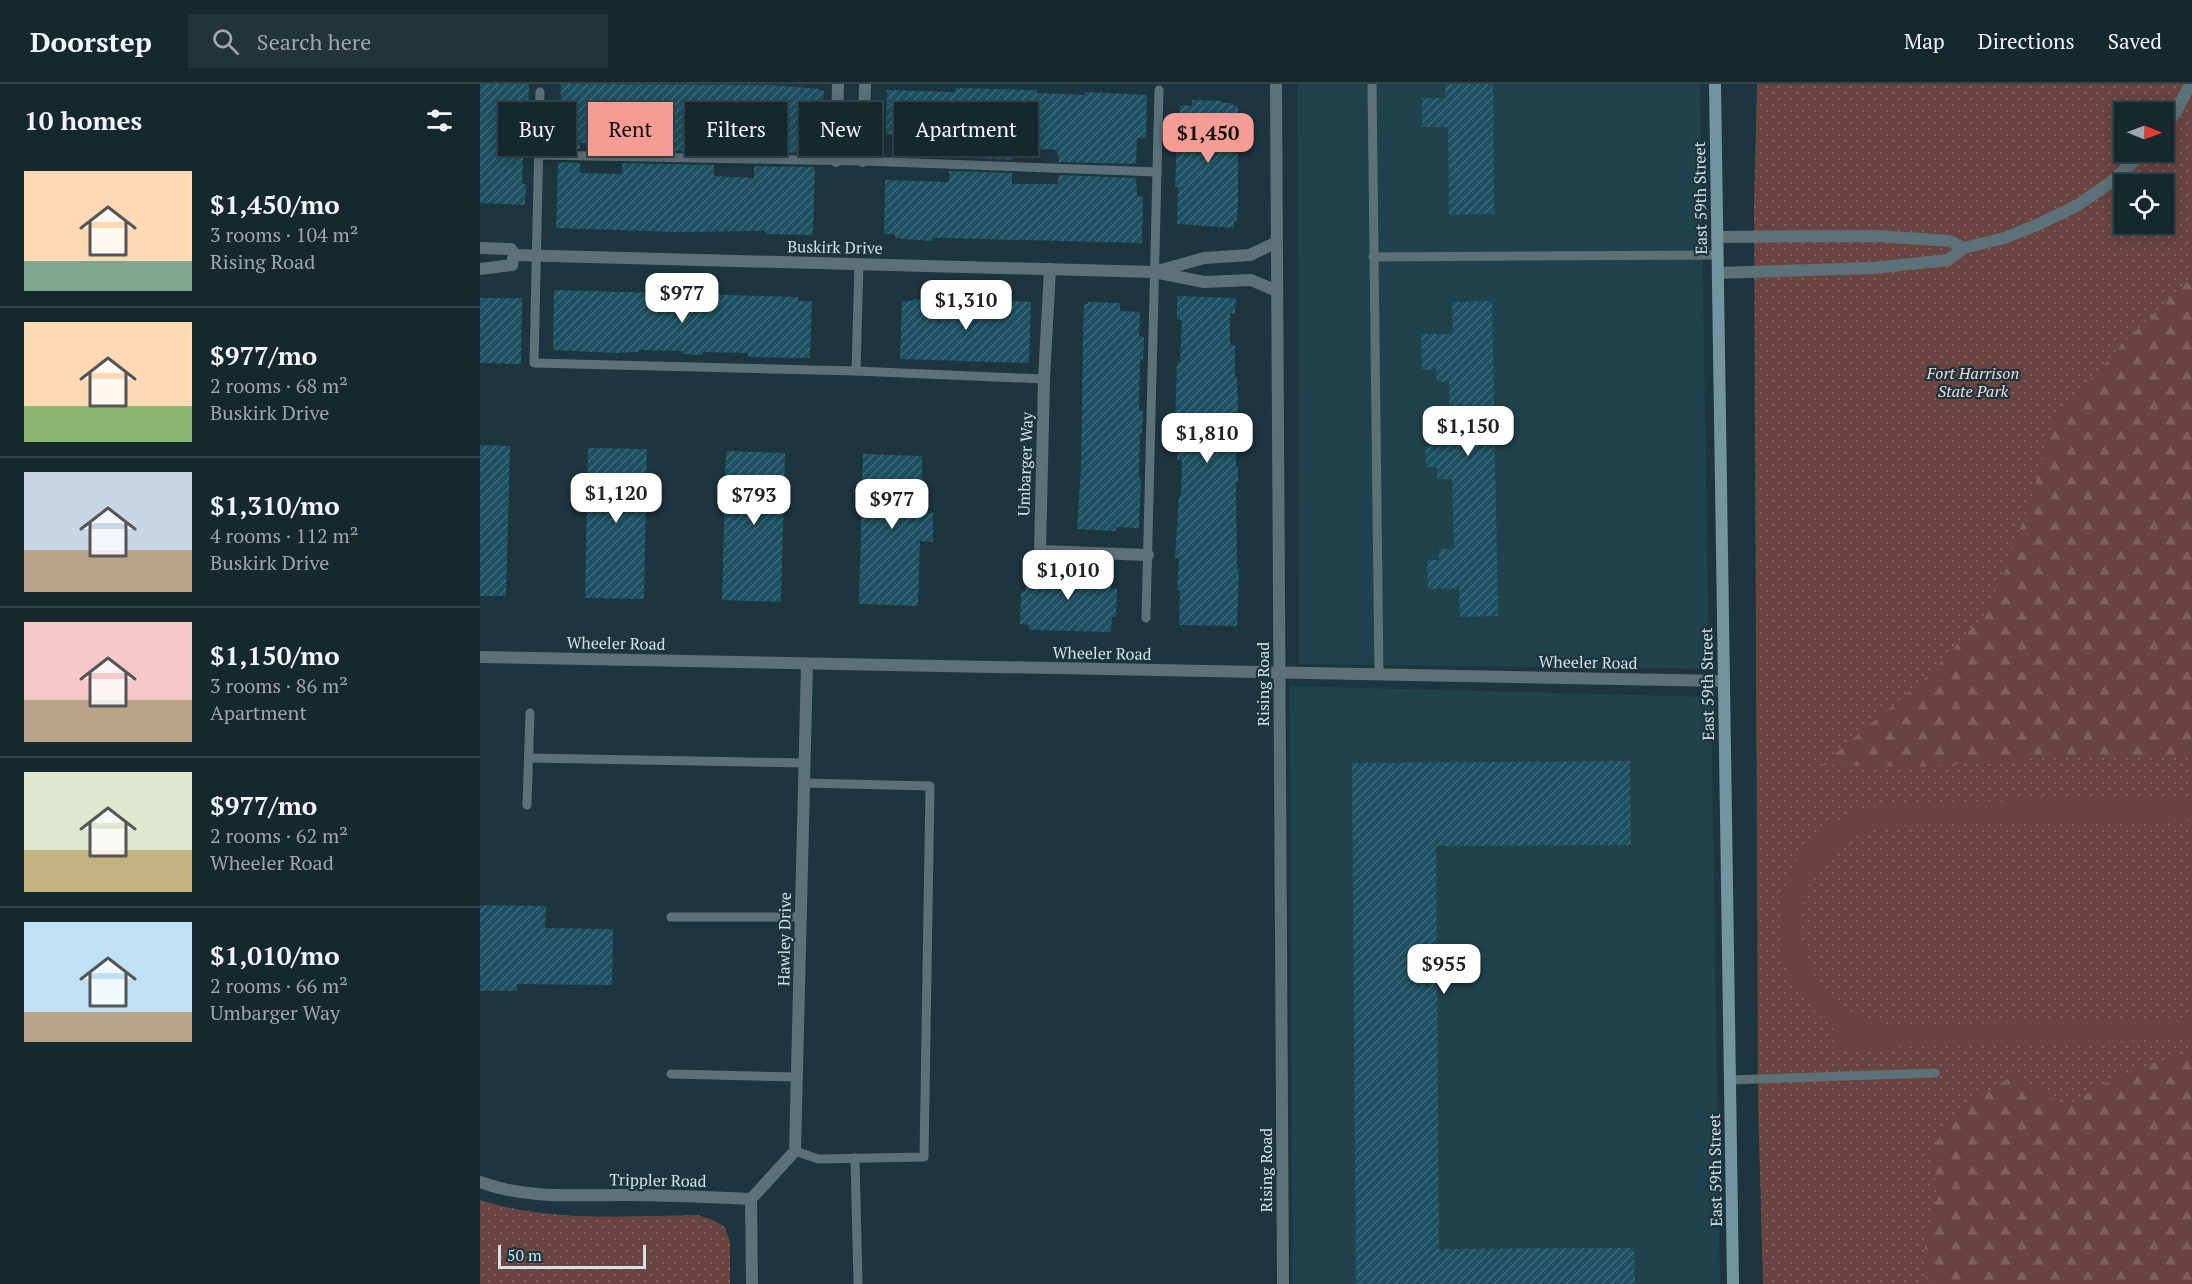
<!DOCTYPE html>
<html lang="en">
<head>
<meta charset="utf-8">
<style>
	:root { --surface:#15282e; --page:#22343a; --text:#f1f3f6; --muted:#9da6aa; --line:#34444a; --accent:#f59c94 }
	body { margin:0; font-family:"PT Serif",serif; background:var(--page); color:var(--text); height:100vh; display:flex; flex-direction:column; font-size:22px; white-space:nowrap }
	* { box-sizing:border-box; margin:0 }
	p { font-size:20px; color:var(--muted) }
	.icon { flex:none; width:33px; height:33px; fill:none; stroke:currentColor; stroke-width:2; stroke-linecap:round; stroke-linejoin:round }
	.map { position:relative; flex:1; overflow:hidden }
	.side { display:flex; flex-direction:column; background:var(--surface); width:480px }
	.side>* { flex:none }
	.top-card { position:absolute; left:18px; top:18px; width:570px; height:54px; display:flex; gap:12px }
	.needle { width:39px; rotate:91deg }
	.buttons { position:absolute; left:1634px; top:18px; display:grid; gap:12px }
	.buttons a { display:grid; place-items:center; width:60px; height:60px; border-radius:0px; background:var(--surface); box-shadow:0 3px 15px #0003,0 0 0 2px var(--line); font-size:30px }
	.scale { position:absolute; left:18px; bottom:15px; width:148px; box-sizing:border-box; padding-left:6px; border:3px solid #d3e2e7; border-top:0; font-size:16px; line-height:21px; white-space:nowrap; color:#d3e2e7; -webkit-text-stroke:4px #1c353e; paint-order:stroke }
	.price { position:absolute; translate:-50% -51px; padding:0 14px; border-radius:12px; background:#fff; color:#222; font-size:20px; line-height:39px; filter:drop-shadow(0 2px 3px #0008) }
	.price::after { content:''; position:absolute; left:50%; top:36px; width:18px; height:14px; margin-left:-9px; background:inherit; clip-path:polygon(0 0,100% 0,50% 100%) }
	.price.current { background:var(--accent); color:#111 }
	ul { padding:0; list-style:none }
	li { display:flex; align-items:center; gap:18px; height:150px; padding:0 24px }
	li+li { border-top:2px solid var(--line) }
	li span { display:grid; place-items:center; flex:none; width:168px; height:120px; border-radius:0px; color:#555 }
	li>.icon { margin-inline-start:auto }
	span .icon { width:72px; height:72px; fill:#fffc; stroke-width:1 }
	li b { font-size:26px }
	h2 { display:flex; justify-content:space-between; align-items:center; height:72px; padding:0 24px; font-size:26px }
	.chip { padding:0 21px; border-radius:0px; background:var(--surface); box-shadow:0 3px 15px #0003,0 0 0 2px var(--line); font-size:21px; line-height:54px }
	.chip.current { background:var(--accent); color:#111 }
	header { display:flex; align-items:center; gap:36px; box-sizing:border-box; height:84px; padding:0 30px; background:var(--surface); border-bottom:2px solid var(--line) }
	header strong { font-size:28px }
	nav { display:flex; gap:33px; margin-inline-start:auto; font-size:21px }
	.search { width:420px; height:54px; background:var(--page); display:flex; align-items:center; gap:15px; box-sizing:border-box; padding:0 21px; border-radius:0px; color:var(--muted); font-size:22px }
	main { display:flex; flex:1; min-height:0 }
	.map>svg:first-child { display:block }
	.built { fill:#20424d }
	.green { fill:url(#green-dots); fill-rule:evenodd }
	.forest { fill:url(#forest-firs) }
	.pitch { fill:#694441 }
	.building { fill:url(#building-hatch) }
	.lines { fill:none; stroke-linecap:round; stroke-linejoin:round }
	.lane { stroke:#5c7178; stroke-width:9 }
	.street { stroke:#5c7178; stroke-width:12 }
	.secondary { stroke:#7395a0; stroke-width:12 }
	.labels { text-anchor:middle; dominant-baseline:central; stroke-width:4.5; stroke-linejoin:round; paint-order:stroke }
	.street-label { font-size:16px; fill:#d3e2e7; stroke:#1c353e }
	.park-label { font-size:16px; font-style:italic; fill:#f8d8d5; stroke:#1c353e }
</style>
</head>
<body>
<header>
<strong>Doorstep</strong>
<div class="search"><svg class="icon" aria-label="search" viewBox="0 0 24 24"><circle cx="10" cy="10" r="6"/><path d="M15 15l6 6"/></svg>Search here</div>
<nav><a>Map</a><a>Directions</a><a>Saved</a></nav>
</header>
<main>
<section class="side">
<h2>10 homes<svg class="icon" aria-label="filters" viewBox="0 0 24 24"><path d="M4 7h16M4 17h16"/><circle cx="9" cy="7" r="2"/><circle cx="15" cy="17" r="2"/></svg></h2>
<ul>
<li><span style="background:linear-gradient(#ffd9b3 75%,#7fa58c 0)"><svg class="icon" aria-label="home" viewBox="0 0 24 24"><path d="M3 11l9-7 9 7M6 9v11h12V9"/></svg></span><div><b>$1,450/mo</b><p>3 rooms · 104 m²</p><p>Rising Road</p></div></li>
<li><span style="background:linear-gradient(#ffd9b3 70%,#8fb573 0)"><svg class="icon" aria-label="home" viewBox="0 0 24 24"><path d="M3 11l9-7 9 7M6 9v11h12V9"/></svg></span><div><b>$977/mo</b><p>2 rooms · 68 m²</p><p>Buskirk Drive</p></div></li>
<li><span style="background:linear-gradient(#c9d6e8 65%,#b9a48a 0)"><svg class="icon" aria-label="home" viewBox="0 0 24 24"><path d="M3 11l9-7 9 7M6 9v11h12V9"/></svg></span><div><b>$1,310/mo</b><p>4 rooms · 112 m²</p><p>Buskirk Drive</p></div></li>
<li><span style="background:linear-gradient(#f6c9c9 65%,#b9a48a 0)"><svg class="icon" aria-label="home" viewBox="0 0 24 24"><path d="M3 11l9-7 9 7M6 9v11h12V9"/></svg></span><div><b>$1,150/mo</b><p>3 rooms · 86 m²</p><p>Apartment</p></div></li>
<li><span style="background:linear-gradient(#dfe7d0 65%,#c2b280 0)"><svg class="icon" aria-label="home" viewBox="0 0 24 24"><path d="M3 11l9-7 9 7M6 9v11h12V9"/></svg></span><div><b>$977/mo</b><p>2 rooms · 62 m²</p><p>Wheeler Road</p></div></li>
<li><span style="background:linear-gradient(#bfe0f5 75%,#b9a48a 0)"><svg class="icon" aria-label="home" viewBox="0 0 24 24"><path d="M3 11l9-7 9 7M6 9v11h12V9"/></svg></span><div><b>$1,010/mo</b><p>2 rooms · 66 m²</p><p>Umbarger Way</p></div></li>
</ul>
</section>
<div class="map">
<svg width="1712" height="1200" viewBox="0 0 1712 1200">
	<defs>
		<pattern id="green-dots" width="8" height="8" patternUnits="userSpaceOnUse" patternTransform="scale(1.5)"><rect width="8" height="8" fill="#694441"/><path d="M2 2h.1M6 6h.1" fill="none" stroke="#7e5f5c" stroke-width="1.8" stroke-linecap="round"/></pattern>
		<pattern id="forest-firs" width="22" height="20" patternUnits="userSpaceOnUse" patternTransform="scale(1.5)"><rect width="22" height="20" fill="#694441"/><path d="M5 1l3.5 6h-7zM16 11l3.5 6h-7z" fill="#7e5f5c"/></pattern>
		<pattern id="building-hatch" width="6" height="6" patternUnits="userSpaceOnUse" patternTransform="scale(1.5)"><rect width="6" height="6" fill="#1d5161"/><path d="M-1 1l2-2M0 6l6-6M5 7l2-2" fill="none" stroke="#3d6a78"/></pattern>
	</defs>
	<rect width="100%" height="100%" fill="#1c353e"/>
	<!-- built -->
	<g class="built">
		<polygon points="818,0 1220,0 1229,585 819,580"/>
		<polygon points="810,602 1231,613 1240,1200 812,1200"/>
	</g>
	<!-- green -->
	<g class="green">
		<path d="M1277,0H1712V1200H1283L1278,1018L1274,122ZM1644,28H1683V68H1644ZM1644,100H1683V140H1644Z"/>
		<path d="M0,1116C69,1138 146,1132 218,1131L233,1136L245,1143L250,1159V1200H0Z"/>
	</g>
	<!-- forest -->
	<g class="forest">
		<polygon points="1712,193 1712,673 1575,673 1437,683 1342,681 1450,590 1503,532 1525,487 1553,409 1575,334 1654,248"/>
		<polygon points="1712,971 1712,1200 1451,1200 1446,1195 1445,1162 1458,1110 1450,1065 1487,1020 1536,990 1584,1023 1625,999 1673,979"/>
	</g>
	<!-- pitch -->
	<path class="pitch" d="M1695,713L1712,714V735L1420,741C1288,752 1287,930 1421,942L1712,933V955L1354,965L1353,942C1282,892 1280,783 1358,737C1377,725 1398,722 1419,719Z"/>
	<!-- building -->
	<g class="building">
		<polygon points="0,0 49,0 47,56 44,55 42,100 46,100 45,121 0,119"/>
		<polygon points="81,0 292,1 338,5 344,7 340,65 335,64 335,69 274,68 274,63 234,61 234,68 142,66 142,59 100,59 100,65 78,65"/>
		<polygon points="965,0 1013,0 1014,130 969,131 968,43 942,43 942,14 965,14"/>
		<polygon points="476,4 557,6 557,9 605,11 605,8 667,11 666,54 657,54 656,80 579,78 577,66 535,64 533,76 469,73 469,68 414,67 414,50 406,50 407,6 475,8"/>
		<polygon points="712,16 742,17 742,19 753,19 753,22 758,22 758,117 757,137 754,137 754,144 697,140 698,103 695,103 697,51 699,51 700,21 712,22"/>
		<polygon points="78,78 100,79 100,89 142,90 142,79 234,81 234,92 274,94 274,82 335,83 333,151 285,150 285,147 196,148 76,144"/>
		<polygon points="469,87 532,89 532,100 578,100 578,91 656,94 657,112 663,113 662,159 463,154 453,154 453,157 437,156 415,154 415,150 404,150 405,96 469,98"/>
		<polygon points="74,206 318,213 318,217 332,217 330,274 268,273 268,269 223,268 223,271 203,270 203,267 159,266 159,268 135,269 73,266"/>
		<polygon points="697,212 756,214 755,230 750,229 750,261 755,261 755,293 757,293 758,316 756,382 758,382 758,398 756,398 757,485 759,485 757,542 699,541 700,507 697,506 699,474 695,474 699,412 701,412 702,376 697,376 698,342 695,342 697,278 700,278 702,236 697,235"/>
		<polygon points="0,214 42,214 41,280 0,279"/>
		<polygon points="433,215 496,217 496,215 551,218 549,279 420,275 422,217 433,217"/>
		<polygon points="1012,217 1018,532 980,533 979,504 948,505 947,476 959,476 959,465 974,465 972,395 957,395 957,383 946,383 945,362 970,362 969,297 957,298 956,285 942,286 941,250 973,250 972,218"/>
		<polygon points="608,218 640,219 640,227 660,228 659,252 664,253 663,275 660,275 659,327 663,327 662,349 660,349 659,394 661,394 659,444 636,443 636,447 597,445 601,384 603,250 604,220 608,220"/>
		<polygon points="0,361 30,362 26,512 0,512"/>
		<polygon points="108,364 167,365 164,515 105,514"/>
		<polygon points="246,367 305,369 301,518 242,516"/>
		<polygon points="383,370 442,372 441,428 453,429 453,458 440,457 438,522 379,520"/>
		<polygon points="546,484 605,486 604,490 631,491 631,505 637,505 636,533 632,533 631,548 549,546 549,541 540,540 541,507 545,508"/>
		<polygon points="1150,677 1151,761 956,762 959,1165 1154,1164 1155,1200 876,1200 872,679"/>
		<polygon points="0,821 66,822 65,844 133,845 132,901 37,900 37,907 0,907"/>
	</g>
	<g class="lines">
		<!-- lane -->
		<g class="lane">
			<polyline points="892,0 899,591"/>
			<polyline points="60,8 54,279 376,287 564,295"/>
			<polyline points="57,71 383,77 677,88"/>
			<polyline points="893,173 1237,171"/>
			<polyline points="376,287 379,180"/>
			<polyline points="666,534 679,6"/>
			<polyline points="49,674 325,679"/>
			<polyline points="47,721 50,629"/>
			<polyline points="191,833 321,833"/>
			<polyline points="191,990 317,993"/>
			<polyline points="1250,996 1455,989"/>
			<polyline points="315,1067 338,1075 444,1073 450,702 324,699"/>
			<polyline points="375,1074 378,1200"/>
		</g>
		<!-- street -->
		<g class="street">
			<polyline points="796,0 803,1200"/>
			<polyline points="1683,46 1697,26 1710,0"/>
			<polyline points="356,77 358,0"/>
			<polyline points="383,77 385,0"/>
			<polyline points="1237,153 1396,152 1470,157 1484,164"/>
			<polyline points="0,164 31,165 34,169 32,181 0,185"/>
			<polyline points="34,171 674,188 724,198 771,196 797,207"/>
			<polyline points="570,185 564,295 560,467 668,471"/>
			<polyline points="678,187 724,174 770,171 797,158"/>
			<polyline points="1238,189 1393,184 1468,176 1484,164 1524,154 1557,141 1598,121 1631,98 1665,68"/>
			<polyline points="0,573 1244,597"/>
			<path d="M0,1098C46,1115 94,1111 142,1111C185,1111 228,1113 271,1115L272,1200"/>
			<polyline points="271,1115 315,1067 327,580"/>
		</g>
		<!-- secondary -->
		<polyline class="secondary" points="1235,0 1253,1200"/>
	</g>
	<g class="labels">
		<!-- street labels -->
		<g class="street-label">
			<text transform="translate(1220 114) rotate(-91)">East 59th Street</text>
			<text transform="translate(355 163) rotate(1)">Buskirk Drive</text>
			<text transform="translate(545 380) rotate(-88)">Umbarger Way</text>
			<text transform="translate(136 559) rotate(1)">Wheeler Road</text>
			<text transform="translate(622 569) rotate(1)">Wheeler Road</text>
			<text transform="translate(1108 578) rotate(1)">Wheeler Road</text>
			<text transform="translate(783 600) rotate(-90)">Rising Road</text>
			<text transform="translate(1227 600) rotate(-91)">East 59th Street</text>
			<text transform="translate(304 855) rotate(-89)">Hawley Drive</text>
			<text transform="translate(786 1086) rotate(-90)">Rising Road</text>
			<text transform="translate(1235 1086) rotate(-91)">East 59th Street</text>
			<text transform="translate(178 1096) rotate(1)">Trippler Road</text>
		</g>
		<!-- park labels -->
		<g class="park-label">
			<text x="1493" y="289">Fort Harrison<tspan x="1493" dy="18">State Park</tspan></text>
		</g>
	</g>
</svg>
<div class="buttons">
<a><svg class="needle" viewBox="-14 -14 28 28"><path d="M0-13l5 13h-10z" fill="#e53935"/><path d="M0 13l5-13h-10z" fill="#9da6aa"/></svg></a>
<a><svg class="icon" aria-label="locate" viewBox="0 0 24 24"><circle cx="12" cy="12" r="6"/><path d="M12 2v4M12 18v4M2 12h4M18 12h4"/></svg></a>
</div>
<div class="scale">50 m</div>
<b class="price current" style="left:728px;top:80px">$1,450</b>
<b class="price" style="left:202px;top:240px">$977</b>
<b class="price" style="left:486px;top:247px">$1,310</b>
<b class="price" style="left:988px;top:373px">$1,150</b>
<b class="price" style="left:727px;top:380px">$1,810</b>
<b class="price" style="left:136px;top:440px">$1,120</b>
<b class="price" style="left:274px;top:442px">$793</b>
<b class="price" style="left:412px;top:446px">$977</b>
<b class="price" style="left:588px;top:517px">$1,010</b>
<b class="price" style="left:964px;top:911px">$955</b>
<div class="top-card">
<a class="chip">Buy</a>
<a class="chip current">Rent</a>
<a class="chip">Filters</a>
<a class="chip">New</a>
<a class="chip">Apartment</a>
</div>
</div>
</main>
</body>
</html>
